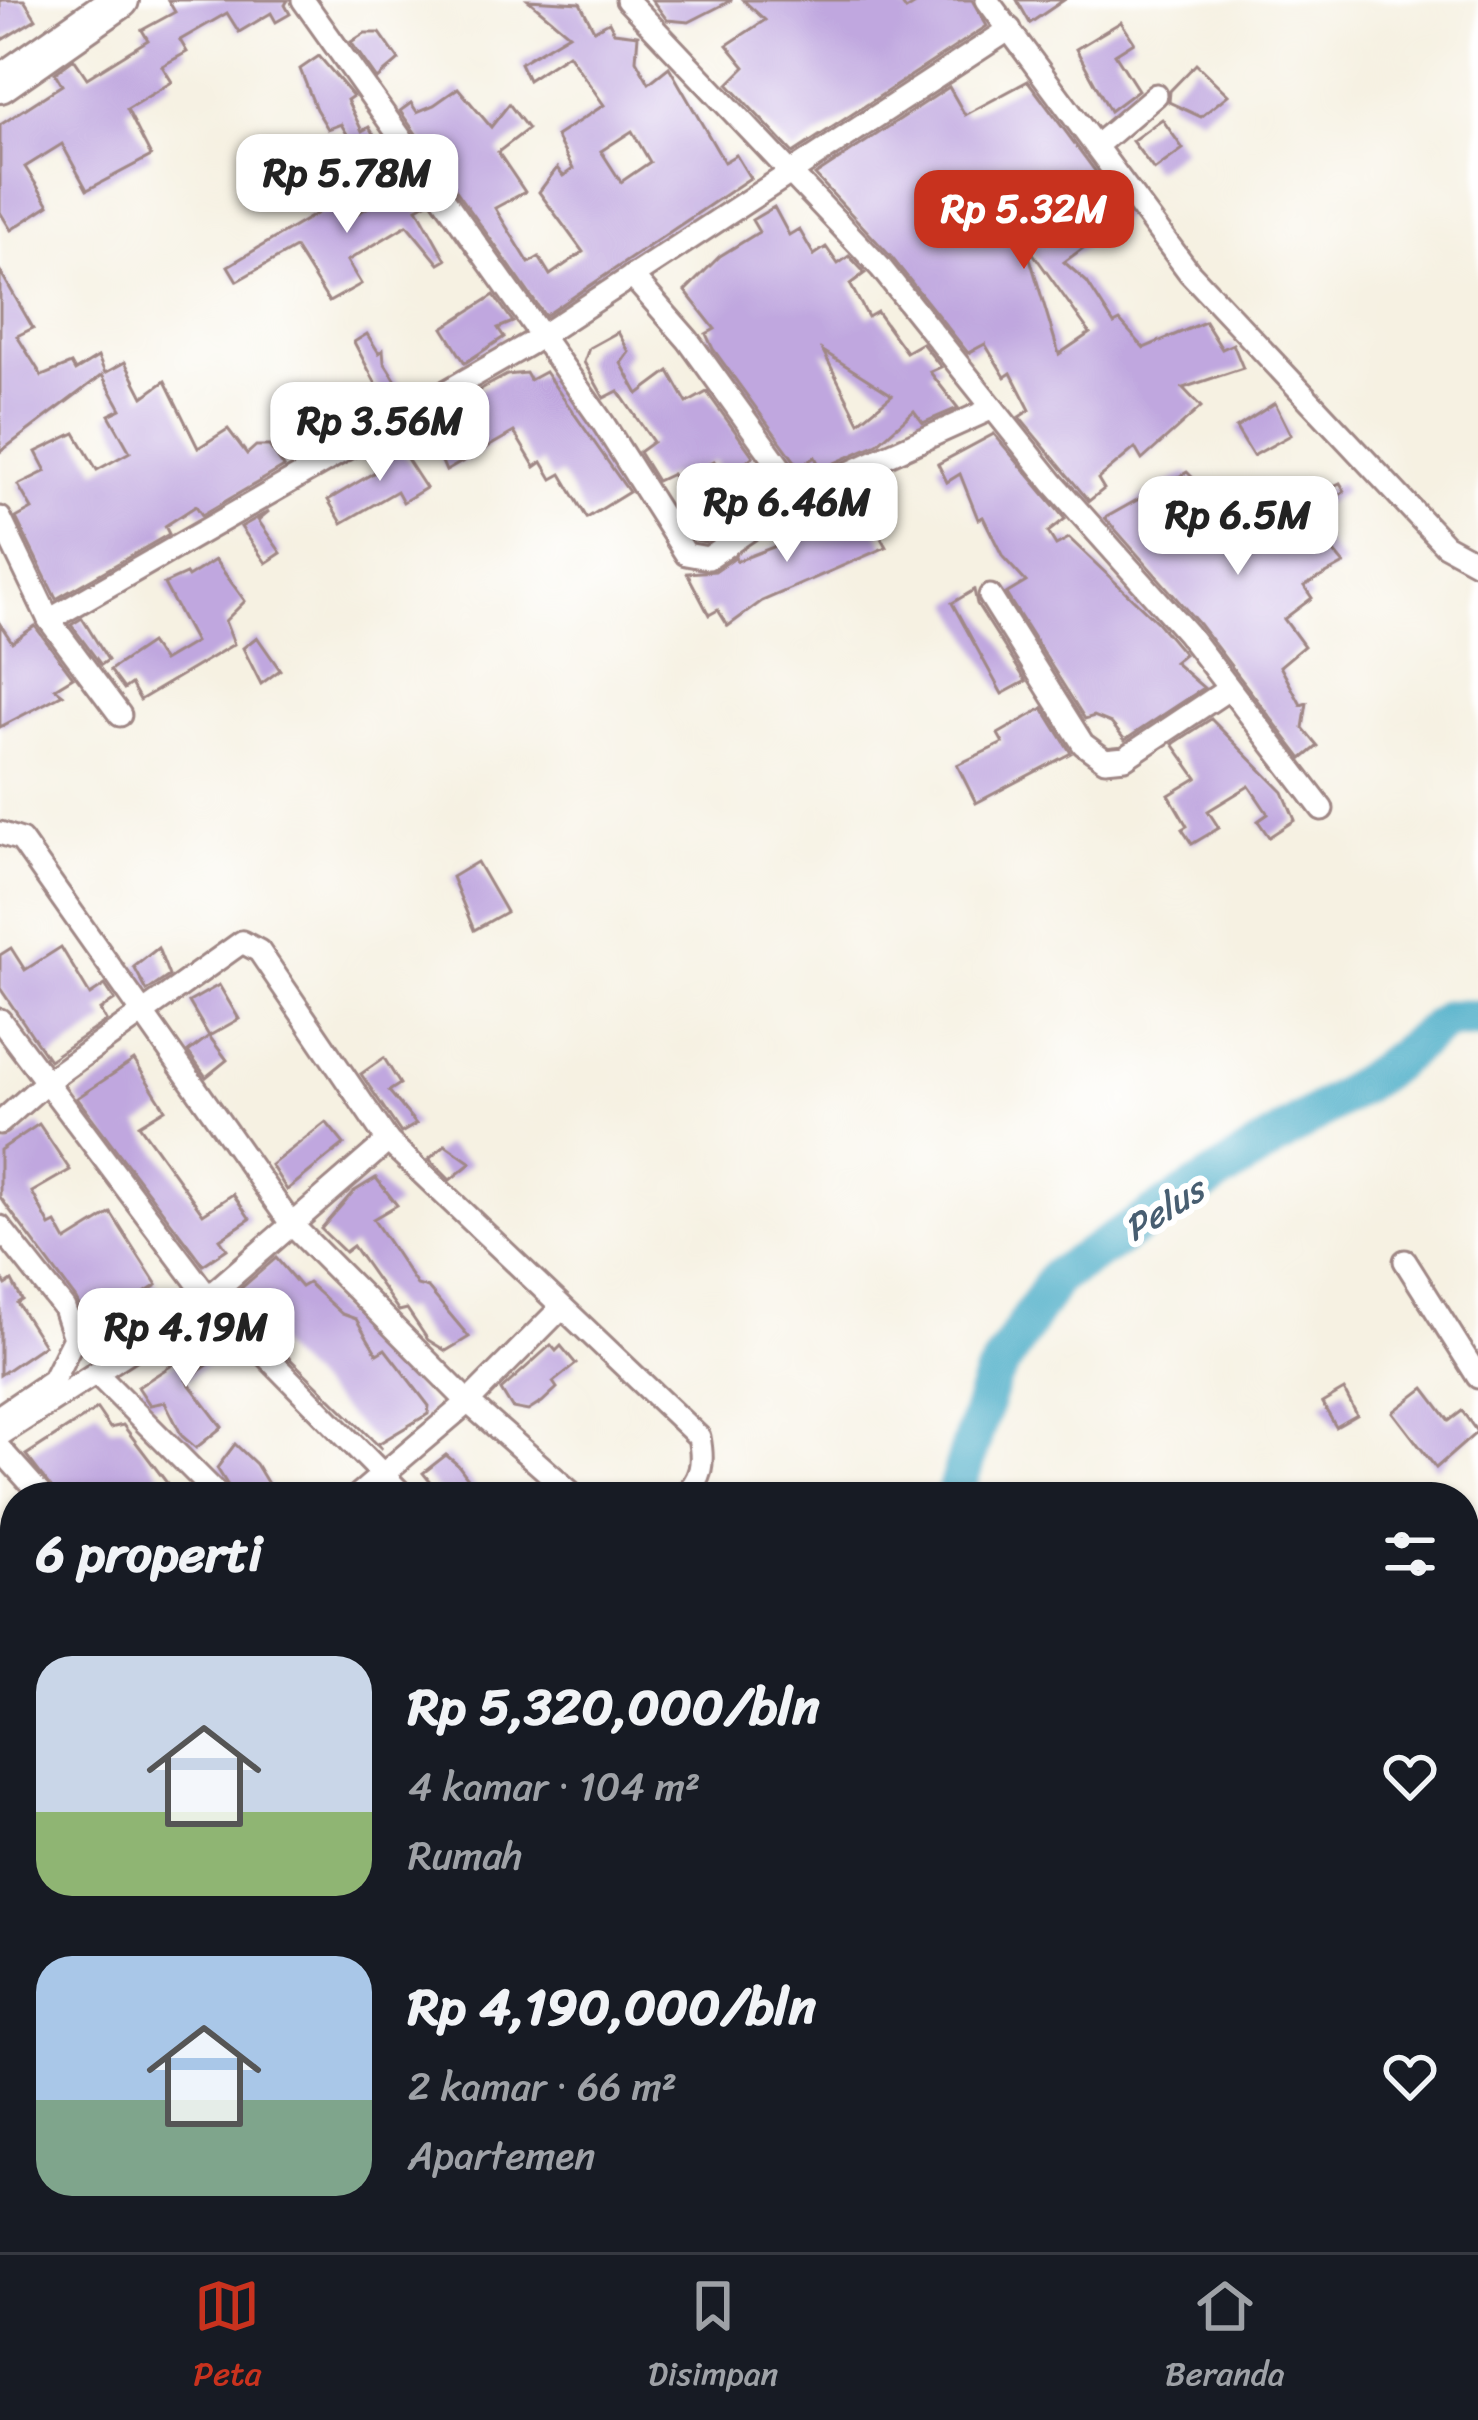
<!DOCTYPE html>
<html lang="id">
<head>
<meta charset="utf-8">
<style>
	:root { --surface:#171b24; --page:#20242c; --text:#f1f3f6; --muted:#9ea1a6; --line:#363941; --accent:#c8321e }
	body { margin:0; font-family:Sriracha,sans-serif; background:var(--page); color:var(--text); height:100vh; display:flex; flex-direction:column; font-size:45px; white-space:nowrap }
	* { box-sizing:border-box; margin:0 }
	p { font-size:39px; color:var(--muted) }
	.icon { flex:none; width:66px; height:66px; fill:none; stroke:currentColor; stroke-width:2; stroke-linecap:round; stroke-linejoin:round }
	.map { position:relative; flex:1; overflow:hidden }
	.details { position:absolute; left:0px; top:1482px; width:1479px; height:771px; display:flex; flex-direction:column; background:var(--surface); border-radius:48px 48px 0 0; box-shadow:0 3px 9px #0004 }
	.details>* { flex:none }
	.price { position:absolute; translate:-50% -102px; padding:0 27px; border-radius:24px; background:#fff; color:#222; font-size:39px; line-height:78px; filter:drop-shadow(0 3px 6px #0008) }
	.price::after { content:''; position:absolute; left:50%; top:72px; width:36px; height:27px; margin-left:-18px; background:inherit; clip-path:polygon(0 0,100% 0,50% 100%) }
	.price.current { background:var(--accent); color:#fff }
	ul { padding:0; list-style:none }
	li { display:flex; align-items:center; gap:36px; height:300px; padding:0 36px }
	li span { display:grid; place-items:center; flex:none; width:336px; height:240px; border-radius:36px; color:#555 }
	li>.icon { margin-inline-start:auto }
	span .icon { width:144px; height:144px; fill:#fffc; stroke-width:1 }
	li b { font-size:51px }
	h2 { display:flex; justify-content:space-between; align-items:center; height:144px; padding:0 36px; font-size:51px }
	.dock { display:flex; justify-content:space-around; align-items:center; height:168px; border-top:3px solid var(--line); background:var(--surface); font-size:33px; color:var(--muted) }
	.dock a { display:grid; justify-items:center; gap:6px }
	.dock .current { color:var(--accent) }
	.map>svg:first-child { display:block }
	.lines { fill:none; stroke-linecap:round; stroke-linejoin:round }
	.river { stroke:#46abc6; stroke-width:39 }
	.building { fill:#c0a7df; fill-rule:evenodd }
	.service-casing { stroke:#a08886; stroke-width:16 }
	.minor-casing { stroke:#a08886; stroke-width:27 }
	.primary-casing { stroke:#a08886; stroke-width:42 }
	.service { stroke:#fff; stroke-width:10 }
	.minor { stroke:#fff; stroke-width:21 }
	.primary { stroke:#fff; stroke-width:36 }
	.labels { text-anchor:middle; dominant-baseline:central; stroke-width:12; stroke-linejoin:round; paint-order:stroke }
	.water-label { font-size:36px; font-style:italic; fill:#485e71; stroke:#fff }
</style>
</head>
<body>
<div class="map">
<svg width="1478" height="2252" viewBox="0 0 1478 2252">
	<rect width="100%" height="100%" fill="#fff"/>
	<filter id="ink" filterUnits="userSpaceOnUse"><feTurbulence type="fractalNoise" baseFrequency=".00833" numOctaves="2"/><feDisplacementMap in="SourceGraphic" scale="24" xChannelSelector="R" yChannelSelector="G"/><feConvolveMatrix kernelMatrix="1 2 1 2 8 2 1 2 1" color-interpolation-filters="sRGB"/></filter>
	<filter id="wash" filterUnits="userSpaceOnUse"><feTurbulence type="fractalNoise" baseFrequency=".004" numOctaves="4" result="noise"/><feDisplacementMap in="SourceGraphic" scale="48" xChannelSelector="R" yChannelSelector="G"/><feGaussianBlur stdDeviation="2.7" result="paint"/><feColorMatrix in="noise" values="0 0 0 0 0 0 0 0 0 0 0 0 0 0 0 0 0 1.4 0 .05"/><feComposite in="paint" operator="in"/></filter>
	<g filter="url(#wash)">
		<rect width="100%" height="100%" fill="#f6f1e2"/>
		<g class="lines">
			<!-- river -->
			<g class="river">
				<polyline points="954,1497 992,1378 1056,1277 1378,1074 1448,1019 1478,1019"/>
				<polyline points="0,1837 15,1831"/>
			</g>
		</g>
		<g id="blocks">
			<!-- building -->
			<g class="building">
				<polygon points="0,0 24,0 36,19 0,41"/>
				<polygon points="168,0 288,0 285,5 290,14 276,22 271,13 239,32 227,13 180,40 187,52 162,66 172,82 127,109 151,156 87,190 62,144 25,167 49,205 11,230 0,212 0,125 62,85 55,73 74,59 87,78 148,40 142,30 175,12"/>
				<path d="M528,0L580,3L594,30L609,22L614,32L638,35L636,60L649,83L669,67L724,162L736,155L750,178L545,316L400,111L411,103L417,112L434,105L458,88L491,127L509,104L528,129L498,152L525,192L495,208L529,263L539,257L550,275L583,252L539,192L557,168L563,176L573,169L556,136L604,105L568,54L528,80L520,63L569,34ZM632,131L650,162L621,182L601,151Z"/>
				<polygon points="652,0 732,0 689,22 667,20"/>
				<polygon points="743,0 899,0 906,10 922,0 972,0 987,26 793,153 728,84 745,67 727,45 765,20"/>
				<polygon points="1017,0 1064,0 1030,23"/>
				<polygon points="1121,22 1134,42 1115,54 1138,90 1110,111 1076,49"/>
				<polygon points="365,33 380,33 399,60 377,79 351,42"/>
				<polygon points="319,56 353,96 347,100 362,131 369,127 378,142 370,147 375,159 365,164 341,124 328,129 316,109 300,69"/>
				<polygon points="1196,64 1228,95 1201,117 1169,102 1170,91"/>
				<path d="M1028,81L1128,215L1083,242L1086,246L1064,262L1087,282L1114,324L1120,321L1144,348L1205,322L1222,349L1233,344L1243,368L1183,388L1201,407L1142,460L1135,448L1098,479L1104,489L1089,501L1019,417L1030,410L1011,373L1005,377L985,344L968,353L892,258L815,175L949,87L965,115ZM1025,242L1090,333L1059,354Z"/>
				<polygon points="1162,119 1183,149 1154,170 1132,141"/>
				<polygon points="402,165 428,202 417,208 446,260 439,264 407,225 347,261 361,284 329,302 295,248 237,281 228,266 331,205 345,221 385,197 376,180"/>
				<path d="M774,207L789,235L799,229L814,255L826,247L838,264L849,256L865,273L850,284L868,317L877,312L906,352L922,343L941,367L930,372L958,408L923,423L914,411L877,444L821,469L815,457L799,467L713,349L706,334L715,329L685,291L720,256L759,232L752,220ZM823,351L892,395L859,422Z"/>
				<polygon points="0,271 33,328 17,336 42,376 71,364 75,371 98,357 105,373 125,362 143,397 165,381 198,448 228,429 247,454 256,446 269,446 284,467 202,515 196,506 165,526 169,534 56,599 16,518 32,509 18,485 46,471 36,452 75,433 97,470 130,452 109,415 121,409 102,375 0,452"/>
				<polygon points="494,295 513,322 498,328 504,337 465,363 443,328"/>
				<polygon points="618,332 629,352 621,363 638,394 669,371 687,403 707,392 753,456 741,467 744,473 727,483 714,461 676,482 672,474 657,481 639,452 653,442 618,391 604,398 584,362 589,348"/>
				<polygon points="367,334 379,353 383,350 384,362 406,397 388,407 354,342"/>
				<polygon points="545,372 629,492 587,518 561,474 552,479 542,462 535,467 514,432 446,471 437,450 458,407 481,389 507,375 526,373 530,380"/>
				<polygon points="294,388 317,430 289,446 277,403"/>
				<polygon points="1275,403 1291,435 1253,456 1236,428"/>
				<polygon points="994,434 1065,519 1048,532 1056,545 1069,538 1157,622 1184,654 1174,662 1204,688 1125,740 1111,723 1094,716 1085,719 1006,594 1026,582 1003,557 983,517 978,519 960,474 947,482 938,464"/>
				<polygon points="394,439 426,488 403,502 397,491 342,523 328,500 380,469 376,461 382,457 380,448"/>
				<polygon points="1187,472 1224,509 1252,484 1279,512 1340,483 1345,491 1315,512 1322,520 1314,528 1344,564 1304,586 1312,598 1284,619 1304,646 1280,666 1301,705 1307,703 1303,728 1318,746 1302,759 1199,624 1105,518"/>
				<polygon points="863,505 886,547 762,601 728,626 718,610 709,615 687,573 715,571 735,557 737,561 818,530 813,520 827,512 832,521"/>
				<polygon points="704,510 718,533 705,542 695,540 683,522"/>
				<polygon points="269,511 258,520 281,553 266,563 241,527"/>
				<polygon points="215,560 245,601 225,621 234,644 140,700 131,684 124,689 110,670 150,643 163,661 195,642 164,584 186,574 188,577"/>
				<polygon points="974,590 977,604 1026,681 1002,694 952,603"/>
				<polygon points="82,618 108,660 101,665 71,625"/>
				<polygon points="0,624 12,642 35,626 73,677 55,688 63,694 0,727"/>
				<polygon points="257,637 280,670 261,684 243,648"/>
				<polygon points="1043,708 1071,753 976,803 957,765 1003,743 998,734"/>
				<polygon points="1211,719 1283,792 1295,820 1269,837 1258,821 1268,814 1249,786 1208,811 1219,828 1192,844 1182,829 1187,826 1169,795 1197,778 1173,744"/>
				<polygon points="477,862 506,912 474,930 452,877"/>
				<polygon points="61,947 90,995 105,985 115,1000 100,1010 106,1021 49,1060 0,988 0,955 11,948 25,970"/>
				<polygon points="158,948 169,976 147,991 134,967"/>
				<polygon points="219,985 239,1019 209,1036 189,1002"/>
				<polygon points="209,1036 227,1060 206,1077 188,1052"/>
				<polygon points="384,1058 400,1084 389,1091 416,1124 401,1133 361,1074"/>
				<polygon points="134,1060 165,1109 139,1125 203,1214 233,1194 250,1219 220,1239 227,1249 203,1265 77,1098"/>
				<polygon points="326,1122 344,1144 287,1190 271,1165"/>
				<polygon points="39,1124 70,1170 32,1192 50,1226 56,1223 66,1241 111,1213 157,1285 119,1309 133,1331 101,1352 76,1299 0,1197 0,1150"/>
				<polygon points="445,1145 471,1163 450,1180 429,1159"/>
				<polygon points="376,1178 397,1205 373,1219 417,1285 428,1288 469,1337 446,1351 428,1340 407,1309 399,1311 353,1246 345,1252 321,1229 353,1192"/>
				<polygon points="276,1258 301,1287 308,1283 342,1314 356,1319 377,1354 385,1349 429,1406 428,1414 378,1444 382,1449 281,1350 239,1290"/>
				<polygon points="0,1275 6,1285 12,1281 22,1300 17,1303 44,1345 0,1375"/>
				<polygon points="203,1328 222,1355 186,1380 222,1427 196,1448 182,1436 165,1402 150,1405 138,1387 186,1356 179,1345"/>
				<polygon points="551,1345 556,1351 561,1346 576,1364 553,1382 557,1388 542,1402 528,1411 512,1408 501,1390"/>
				<polygon points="1424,1388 1449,1421 1462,1411 1477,1432 1436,1468 1393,1412"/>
				<polygon points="1344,1390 1357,1415 1336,1427 1322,1403"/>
				<polygon points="97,1409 110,1428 123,1425 170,1487 155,1497 58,1497 26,1455"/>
				<polygon points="235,1444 256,1464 276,1497 235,1497 217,1468"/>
				<polygon points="446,1455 458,1465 482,1497 445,1497 436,1489 423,1473"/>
			</g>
		</g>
	</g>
	<g filter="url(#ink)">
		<use href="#blocks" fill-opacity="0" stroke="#a08886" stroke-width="3"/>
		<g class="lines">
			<defs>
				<polyline id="service" points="713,2247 717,2252"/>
				<g id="minor">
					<polyline points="303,0 603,423 686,554 708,558 800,495 993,408"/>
					<polyline points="627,0 881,268 1053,483 1187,633 1322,809"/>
					<polyline points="987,0 1189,272 1445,545 1478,563"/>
					<polyline points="1096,146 1156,95"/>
					<polyline points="632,276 688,340 800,495"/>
					<polyline points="0,518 49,620 529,344 1010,29"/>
					<polyline points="990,596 1083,744 1105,760 1125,758 1227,690"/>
					<polyline points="49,620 120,715"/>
					<polyline points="0,833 21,840 292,1225 468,1402 576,1497"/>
					<polyline points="0,1020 208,1297 405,1497"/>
					<path d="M0,1123L46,1082L242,942L259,951L388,1141L699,1437C704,1463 702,1478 683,1497"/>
					<polyline points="0,1227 64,1308 74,1338 53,1380 0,1416"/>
					<polyline points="1405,1261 1478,1377"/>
					<polyline points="96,1373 220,1497"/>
					<polyline points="0,1435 192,1311 388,1141"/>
					<polyline points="0,1449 43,1497"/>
					<polyline points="356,1497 468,1402 561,1308"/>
					<polyline points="1464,1966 1478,1983"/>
					<polyline points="1464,2037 1478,2027"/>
					<polyline points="0,2038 15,2059"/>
					<polyline points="0,2182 15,2172"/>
					<polyline points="0,2225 17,2252"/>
					<polyline points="366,2238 376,2252"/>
					<polyline points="1427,2238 1437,2252"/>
					<polyline points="253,2252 287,2238"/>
					<polyline points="1091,2252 1109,2238"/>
					<polyline points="1180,2252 1199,2238"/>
				</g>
				<polyline id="primary" points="0,84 120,0"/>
			</defs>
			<!-- service casing -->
			<use href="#service" class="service-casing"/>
			<!-- minor casing -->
			<use href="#minor" class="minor-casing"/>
			<!-- primary casing -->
			<use href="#primary" class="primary-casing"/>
			<!-- service -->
			<use href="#service" class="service"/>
			<!-- minor -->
			<use href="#minor" class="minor"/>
			<!-- primary -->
			<use href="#primary" class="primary"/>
		</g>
	</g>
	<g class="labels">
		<!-- water labels -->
		<g class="water-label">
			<text transform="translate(1164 1209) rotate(-32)">Pelus</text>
		</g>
	</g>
</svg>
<b class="price" style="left:347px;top:236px">Rp 5.78M</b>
<b class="price current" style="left:1024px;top:272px">Rp 5.32M</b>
<b class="price" style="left:380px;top:484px">Rp 3.56M</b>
<b class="price" style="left:787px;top:565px">Rp 6.46M</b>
<b class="price" style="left:1238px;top:578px">Rp 6.5M</b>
<b class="price" style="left:186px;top:1390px">Rp 4.19M</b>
<section class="details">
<h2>6 properti<svg class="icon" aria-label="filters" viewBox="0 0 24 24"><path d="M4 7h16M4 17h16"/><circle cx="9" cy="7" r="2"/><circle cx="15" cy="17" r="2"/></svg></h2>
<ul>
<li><span style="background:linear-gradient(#c9d6e8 65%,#8fb573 0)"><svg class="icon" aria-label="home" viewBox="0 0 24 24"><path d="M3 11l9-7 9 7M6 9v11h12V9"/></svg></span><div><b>Rp 5,320,000/bln</b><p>4 kamar · 104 m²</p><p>Rumah</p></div><svg class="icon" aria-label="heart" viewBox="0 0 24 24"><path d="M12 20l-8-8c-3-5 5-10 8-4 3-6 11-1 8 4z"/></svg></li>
<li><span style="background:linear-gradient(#a9c7e8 60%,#7fa58c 0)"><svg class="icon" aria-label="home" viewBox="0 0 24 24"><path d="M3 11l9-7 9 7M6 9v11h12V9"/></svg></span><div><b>Rp 4,190,000/bln</b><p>2 kamar · 66 m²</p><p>Apartemen</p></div><svg class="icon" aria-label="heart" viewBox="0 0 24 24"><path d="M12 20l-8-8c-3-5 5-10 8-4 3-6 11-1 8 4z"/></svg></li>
</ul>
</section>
</div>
<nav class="dock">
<a class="current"><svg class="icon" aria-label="map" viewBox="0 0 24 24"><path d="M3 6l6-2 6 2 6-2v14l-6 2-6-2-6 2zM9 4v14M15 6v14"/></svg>Peta</a>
<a><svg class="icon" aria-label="saved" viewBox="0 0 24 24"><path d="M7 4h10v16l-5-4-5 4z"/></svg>Disimpan</a>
<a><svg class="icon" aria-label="home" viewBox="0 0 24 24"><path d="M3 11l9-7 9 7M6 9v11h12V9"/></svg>Beranda</a>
</nav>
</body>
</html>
